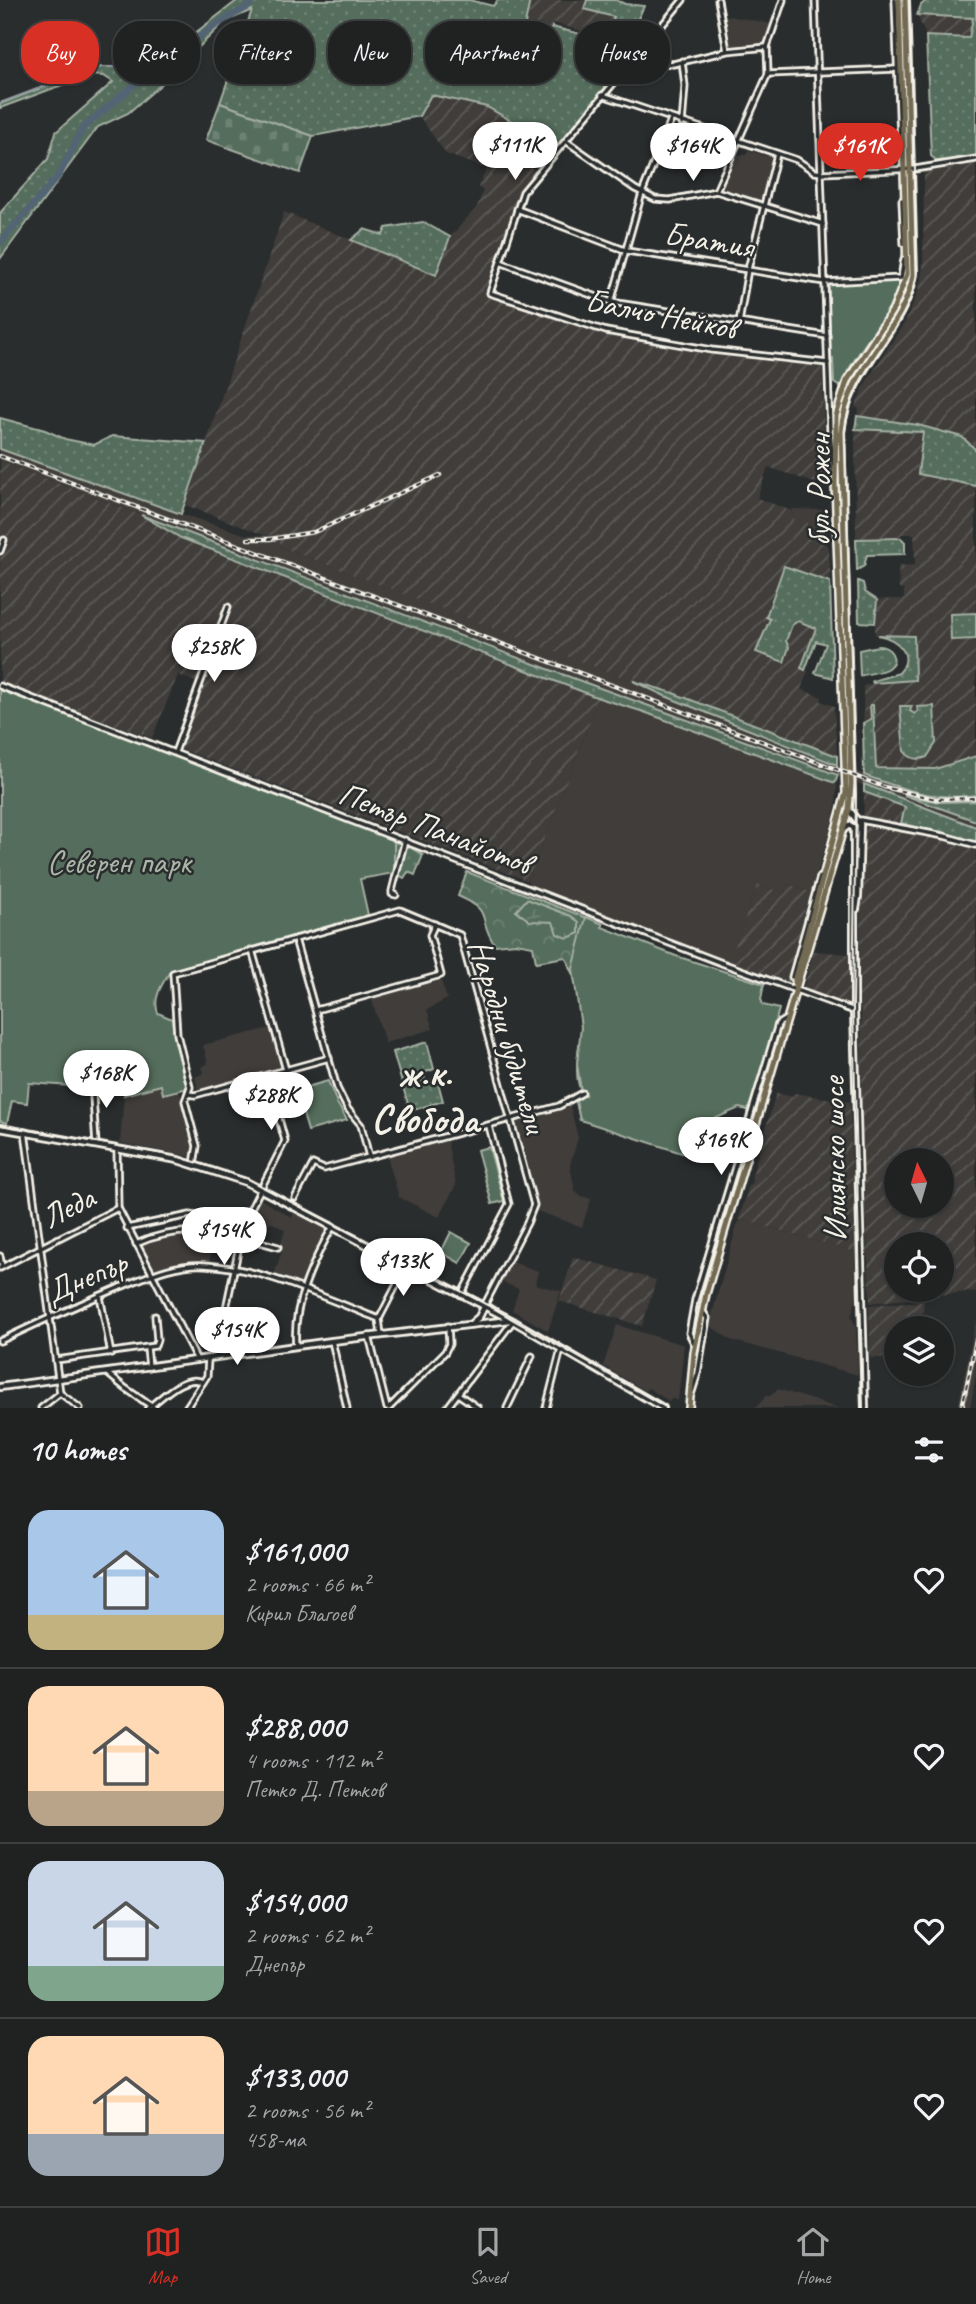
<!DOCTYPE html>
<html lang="en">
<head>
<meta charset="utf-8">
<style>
	:root { --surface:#202222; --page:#2d2f2f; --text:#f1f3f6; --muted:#a2a4a5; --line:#3d3f40; --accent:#d93025 }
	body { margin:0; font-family:Caveat,sans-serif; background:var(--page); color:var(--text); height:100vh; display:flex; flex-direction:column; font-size:26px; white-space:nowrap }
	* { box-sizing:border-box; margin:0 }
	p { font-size:23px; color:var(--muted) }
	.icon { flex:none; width:38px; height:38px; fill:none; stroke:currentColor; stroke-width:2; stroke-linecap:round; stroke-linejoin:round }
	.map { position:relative; height:1408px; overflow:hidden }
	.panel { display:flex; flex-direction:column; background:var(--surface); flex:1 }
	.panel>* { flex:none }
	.top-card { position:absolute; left:21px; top:21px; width:934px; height:63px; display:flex; gap:14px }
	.needle { width:46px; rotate:355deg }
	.tools { position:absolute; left:884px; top:1148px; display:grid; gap:14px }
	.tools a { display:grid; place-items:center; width:70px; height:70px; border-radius:50%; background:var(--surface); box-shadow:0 2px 5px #0004,0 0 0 2px var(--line); font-size:35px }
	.price { position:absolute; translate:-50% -60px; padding:0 16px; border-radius:24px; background:#fff; color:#222; font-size:23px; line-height:46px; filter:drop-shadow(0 2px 4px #0008) }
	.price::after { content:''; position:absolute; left:50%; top:42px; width:21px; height:16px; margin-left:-10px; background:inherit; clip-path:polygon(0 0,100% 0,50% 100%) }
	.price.active { background:var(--accent); color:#fff }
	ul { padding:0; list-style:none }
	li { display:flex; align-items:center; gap:21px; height:175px; padding:0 28px }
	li+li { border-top:2px solid var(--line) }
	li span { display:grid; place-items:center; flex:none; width:196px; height:140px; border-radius:21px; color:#555 }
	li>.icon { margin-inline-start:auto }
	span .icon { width:84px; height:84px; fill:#fffc; stroke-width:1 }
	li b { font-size:30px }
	h2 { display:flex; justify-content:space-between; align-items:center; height:84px; padding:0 28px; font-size:30px }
	.tag { padding:0 24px; border-radius:28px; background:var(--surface); box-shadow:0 2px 5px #0004,0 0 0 2px var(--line); font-size:24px; line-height:63px }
	.tag.active { background:var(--accent); color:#fff }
	.menu { display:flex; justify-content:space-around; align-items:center; height:98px; border-top:2px solid var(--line); background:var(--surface); font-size:19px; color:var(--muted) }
	.menu a { display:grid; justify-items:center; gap:4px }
	.menu .active { color:var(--accent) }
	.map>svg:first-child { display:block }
	.built { fill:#403e3b }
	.industrial { fill:url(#industrial-furrows); fill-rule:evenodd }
	.grass { fill:url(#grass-dots); stroke:#a4afa2; stroke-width:2 }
	.forest { fill:url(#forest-crowns); stroke:#a4afa2; stroke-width:2 }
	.wetland { fill:url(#wetland-marsh); stroke:#a4afa2; stroke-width:2 }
	.cemetery { fill:url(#cemetery-stones); stroke:#a4afa2; stroke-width:2 }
	.park { fill:#546d5b; stroke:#a4afa2; stroke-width:2 }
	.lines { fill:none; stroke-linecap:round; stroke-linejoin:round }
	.stream { stroke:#939da2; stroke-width:2 }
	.river { stroke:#526574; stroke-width:7 }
	.street-casing { stroke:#f4f1e8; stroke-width:9 }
	.secondary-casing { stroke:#f4f1e8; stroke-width:10 }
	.primary-casing { stroke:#f4f1e8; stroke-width:10 }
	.street { stroke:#2a2d2e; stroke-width:3.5 }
	.secondary { stroke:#2a2d2e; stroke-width:4.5 }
	.primary { stroke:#736b52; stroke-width:5 }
	.tram { stroke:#f4f1e8; stroke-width:2 }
	.rail-casing { stroke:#f4f1e8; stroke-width:4.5 }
	.rail { stroke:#2a2d2e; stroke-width:2; stroke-dasharray:5; stroke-linecap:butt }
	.labels { text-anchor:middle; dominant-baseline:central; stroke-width:5; stroke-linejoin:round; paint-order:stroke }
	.street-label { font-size:33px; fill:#f4f1e8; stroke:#2a2d2e }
	.park-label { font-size:33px; fill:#acb6a9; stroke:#2a2d2e }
	.district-label { font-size:40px; font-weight:bold; fill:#f4f1e8; stroke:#2a2d2e }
</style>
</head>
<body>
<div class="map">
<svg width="976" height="1408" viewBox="0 0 976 1408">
	<defs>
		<pattern id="industrial-furrows" width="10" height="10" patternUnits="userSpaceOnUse" patternTransform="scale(1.75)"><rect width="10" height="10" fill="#403e3b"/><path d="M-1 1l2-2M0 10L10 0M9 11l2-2" fill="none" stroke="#5c5a57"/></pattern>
		<pattern id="grass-dots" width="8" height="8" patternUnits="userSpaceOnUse" patternTransform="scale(1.75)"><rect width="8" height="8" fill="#546d5b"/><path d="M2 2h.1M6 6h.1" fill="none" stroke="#6d8273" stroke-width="1.8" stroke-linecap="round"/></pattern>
		<pattern id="forest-crowns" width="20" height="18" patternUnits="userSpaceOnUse" patternTransform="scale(1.75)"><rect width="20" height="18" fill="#546d5b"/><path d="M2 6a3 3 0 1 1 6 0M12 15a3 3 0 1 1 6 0" fill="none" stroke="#6d8273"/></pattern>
		<pattern id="wetland-marsh" width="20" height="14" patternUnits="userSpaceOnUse" patternTransform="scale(1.75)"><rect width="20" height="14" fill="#546d5b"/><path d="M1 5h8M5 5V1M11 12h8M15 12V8" fill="none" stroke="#6d8273"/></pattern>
		<pattern id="cemetery-stones" width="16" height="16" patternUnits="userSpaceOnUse" patternTransform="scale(1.75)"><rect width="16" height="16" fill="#546d5b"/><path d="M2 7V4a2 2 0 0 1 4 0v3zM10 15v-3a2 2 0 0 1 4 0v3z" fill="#6d8273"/></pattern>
	</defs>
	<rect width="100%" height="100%" fill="#2a2d2e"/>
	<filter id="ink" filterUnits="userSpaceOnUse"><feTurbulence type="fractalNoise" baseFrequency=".0143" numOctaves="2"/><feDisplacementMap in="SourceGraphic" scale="14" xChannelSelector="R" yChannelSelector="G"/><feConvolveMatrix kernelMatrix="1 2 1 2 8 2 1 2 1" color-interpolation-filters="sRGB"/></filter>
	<g filter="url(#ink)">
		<!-- built -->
		<g class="built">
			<polygon points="723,15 773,24 765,46 730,48"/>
			<polygon points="748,150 773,158 762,203 723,191 722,186 736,154 746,155"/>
			<polygon points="0,449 181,514 247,535 278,536 281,547 633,681 729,722 870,777 924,794 965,797 976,795 976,801 959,803 912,798 976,821 976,827 537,665 141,515 0,461"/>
			<polygon points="792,509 827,510 828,523 793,523"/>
			<polygon points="599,698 644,712 837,785 836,805 829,834 811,892 788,884 784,893 758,884 727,965 529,888 528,881"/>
			<polygon points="440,977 447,999 427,1010 433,1029 385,1043 371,997"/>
			<polygon points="270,1028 281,1065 279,1067 198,1090 195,1077 204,1073 202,1066 208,1064 203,1045"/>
			<polygon points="161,1085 164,1094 179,1090 194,1144 192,1157 120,1143 124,1095"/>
			<polygon points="570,1106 578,1138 570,1165 575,1191 579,1195 591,1199 582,1227 537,1211 534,1186 516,1120"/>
			<polygon points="447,1141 456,1185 439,1217 399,1197 387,1156"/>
			<polygon points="260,1199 291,1217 294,1213 327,1230 302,1287 273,1278 283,1248 280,1246 285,1230 275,1224 250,1219 254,1206 257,1206"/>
			<polygon points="739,1219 855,1252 856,1301 851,1316 856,1327 858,1375 731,1340 709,1325 737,1225 740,1221"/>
			<polygon points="190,1233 205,1233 206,1246 212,1247 209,1263 185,1263 153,1272 139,1245 162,1236"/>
			<polygon points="509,1261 538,1271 535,1284 561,1291 548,1331 512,1310 519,1289 499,1281"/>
			<polygon points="976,1318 976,1375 970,1408 958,1408"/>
			<polygon points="617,1325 684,1345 678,1401 671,1398 669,1401 648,1388 646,1391 603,1366"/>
			<polygon points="778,1389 828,1405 840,1408 756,1408 766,1396 770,1396"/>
		</g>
		<!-- industrial -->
		<g class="industrial">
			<polygon points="530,0 587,0 585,9 614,17 607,38 553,23 550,36 523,29"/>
			<polygon points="917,15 973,17 969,38 926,36"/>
			<polygon points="430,95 487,107 531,132 516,159 537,171 522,189 486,295 592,329 620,335 822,365 826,487 768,467 757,498 792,511 794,523 828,523 822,540 829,547 831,590 802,669 808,671 801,689 822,697 821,701 834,706 837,756 674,693 665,693 563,655 281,547 278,536 265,535 185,505 284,212 436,275 450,237 477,207 483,191 478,187 487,169 446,154 419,116"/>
			<polygon points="976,163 976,756 935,769 864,767 863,686 873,683 915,680 913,636 875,635 875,623 859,622 858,600 904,599 904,590 899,589 898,566 915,565 914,534 901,534 901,538 856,539 855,433 859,409 855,407 866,382 906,320 919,289 923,267 924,172"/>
			<polygon points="0,461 141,515 181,538 599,698 528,881 178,748 201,684 178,675 152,738 0,683"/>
			<path d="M864,792L905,807L901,830L942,838L976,849V1293L967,1292L870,1303L862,1146L861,1010L803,989L814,951L859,955ZM896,1160H942V1206H896ZM896,1244H942V1290H896Z"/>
			<polygon points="758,884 784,893 788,884 811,892 803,916 807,918 788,983 728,962"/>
			<polygon points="776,1093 793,1097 794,1093 850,1102 855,1252 739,1219 749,1185 753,1182 751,1179"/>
			<polygon points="573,1257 656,1280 642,1326 559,1301"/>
			<polygon points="924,1301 921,1327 896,1328 896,1354 888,1358 870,1358 869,1305"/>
		</g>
		<!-- grass -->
		<g class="grass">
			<path d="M238,0H469L493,6L498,0H530L524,29L549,36L552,27C577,34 614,38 629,59L541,167L519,156L531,132L487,107L431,95L419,116L313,136L220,103L252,10L224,22L165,81L128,113L98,127L0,259V213L48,159L56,132L113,82L104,76L89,75L0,108V104L88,70L102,67H151Z"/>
			<polygon points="587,0 616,0 625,4 644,6 625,46 607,38 614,17 584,9"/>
			<polygon points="927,0 976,0 976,156 937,161 931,156 926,36 969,38 973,18 917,15 921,5"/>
			<polygon points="423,222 450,237 436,275 351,240 364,229 383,235 386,228"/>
			<polygon points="857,416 918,425 962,437 976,450 976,486 918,474 923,432 855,429"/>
			<polygon points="0,418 45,430 65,439 94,445 112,436 206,443 181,514 0,449"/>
			<polygon points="141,515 537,665 838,775 835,783 644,712 599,698 181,538"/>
			<polygon points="901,538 905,542 905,554 867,555 864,566 857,570 856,539"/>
			<polygon points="784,566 830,582 833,678 815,673 826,644 816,641 805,670 801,668 816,628 798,621 792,625 786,641 789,647 784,662 756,652 770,619 766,617"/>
			<polygon points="858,581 863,583 865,592 877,600 875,623 859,622"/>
			<polygon points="976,613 976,639 951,640 950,614"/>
			<path d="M878,635L914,636L915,680L873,683L872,681L899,673C915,655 898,639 878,635Z"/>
			<path d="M878,646C890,646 900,659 888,668C881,673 868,673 860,676L859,650Z"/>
			<polygon points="633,681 673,693 837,756 837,765 665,696"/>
			<path d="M870,705H873L876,768L935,769L976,756V795C938,802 899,788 864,775L863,723L871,719Z"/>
			<path d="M900,706H912L910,711L915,714L918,711L917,707L934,706L936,743L927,757C917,761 910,759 904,751Z"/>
			<polygon points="864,784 976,827 976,842 901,823 905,807 864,792"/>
			<polygon points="904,795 939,802 976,801 976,821"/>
			<polygon points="394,838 423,855 415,875 408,872 404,878 394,873"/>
			<polygon points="427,1042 434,1069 423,1073 426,1082 437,1079 443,1101 410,1111 393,1052"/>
		</g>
		<!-- forest -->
		<path class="forest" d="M467,872L603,924L602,927L614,939L580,1120L576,1101L583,1095C572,1077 579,1051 581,1031C582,1011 576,973 565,957L536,962L533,946L516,943L495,945C476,918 495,912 458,896Z"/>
		<!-- wetland -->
		<polygon class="wetland" points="527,899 571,916 579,922 579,933 568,938 557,934 553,922 530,921 516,911"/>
		<!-- cemetery -->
		<polygon class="cemetery" points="220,103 313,136 300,173 206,140"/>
		<!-- park -->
		<g class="park">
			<path d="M898,280L900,282C888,321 855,350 840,387L834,383L833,359H831L828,284Z"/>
			<path d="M0,690L394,838V873L360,879L368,915L171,970C163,983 152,997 158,1013L172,1019L175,1042L188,1088L163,1094L161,1085L124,1095L128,1084L95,1073L72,1086L29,1083L27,1103L12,1101L7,1123L0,1121Z"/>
			<polygon points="586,917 603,924 602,927 676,956 764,984 761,999 763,1005 779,1009 754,1099 748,1110 739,1108 712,1120 697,1120 693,1130 696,1131 688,1155 580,1120 576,1101 583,1095 581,1091 577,1064 581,1027 573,969"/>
			<polygon points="328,1081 337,1103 347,1120 308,1131 296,1090"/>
			<polygon points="489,1147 504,1201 492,1204 477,1150"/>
			<polygon points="451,1232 471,1243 460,1263 441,1252"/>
		</g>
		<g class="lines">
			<!-- stream -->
			<polyline class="stream" points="0,103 88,70 102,67 151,67"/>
			<!-- river -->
			<polyline class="river" points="0,243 59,175 83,128 153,69 222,21 248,7 252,0"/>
			<defs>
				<g id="street">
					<polyline points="683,0 523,192 490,293 606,331 712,350 828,363"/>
					<polyline points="718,0 727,51"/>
					<polyline points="815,0 830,431 833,470"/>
					<polyline points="895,0 900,138"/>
					<polyline points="632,59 673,64 727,51 767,47"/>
					<polyline points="768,74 897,69"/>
					<polyline points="602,95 797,160 815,172 822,173 915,169 976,159"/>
					<polyline points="682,124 685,86 682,61"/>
					<polyline points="566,141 635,189 655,199 670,200 716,191 823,224"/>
					<polyline points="716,191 768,74 767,47 783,0"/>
					<polyline points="902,200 904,244"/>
					<polyline points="517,209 627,251 825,282 901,278 904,259"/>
					<polyline points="500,262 611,302 827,336"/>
					<polyline points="611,302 642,193 671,120"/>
					<polyline points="739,323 748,269 777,154"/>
					<polyline points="0,551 4,540"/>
					<polyline points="0,686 727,965 854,1011"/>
					<polyline points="175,752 228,607"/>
					<polyline points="860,824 860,820 944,836 976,845"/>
					<polyline points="396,895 392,894 392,891 405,840"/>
					<polyline points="295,939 337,1088 347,1108 361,1125 369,1157"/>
					<polyline points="252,950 286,1070"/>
					<polyline points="792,977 820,877"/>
					<polyline points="316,1010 441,975 430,935 435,924"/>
					<polyline points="188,1094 195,1095 329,1058"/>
					<polyline points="25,1132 60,1393 80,1408"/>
					<polyline points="96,1145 92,1080 100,1077 126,1086"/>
					<polyline points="117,1149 118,1208 197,1360"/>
					<polyline points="194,1164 197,1146 185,1101 190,1087 177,1034 173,973 400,910 460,935 534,1205 527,1223 484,1306"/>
					<polyline points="295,1198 313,1164 324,1169 559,1106 582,1093"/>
					<polyline points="127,1228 190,1215 244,1222"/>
					<path d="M136,1244C183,1222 230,1233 278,1247"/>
					<polyline points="0,1256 2,1267"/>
					<polyline points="0,1268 118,1208"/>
					<polyline points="461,1295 509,1204 489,1126"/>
					<polyline points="100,1296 111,1354"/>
					<polyline points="379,1319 407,1265"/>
					<polyline points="369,1336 387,1408"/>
					<path d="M0,1341C39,1322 78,1305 118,1288C146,1277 174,1263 205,1265C265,1268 323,1298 379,1319L381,1335"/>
					<polyline points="332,1341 347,1408"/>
					<polyline points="695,1345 689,1333 695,1300 778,1024 786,1019"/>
					<path d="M296,1346C292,1305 313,1261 333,1226"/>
					<polyline points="147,1348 149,1367"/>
					<polyline points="216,1357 244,1222 285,1141 267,1075"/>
					<polyline points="56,1360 155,1346 157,1340 155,1316"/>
					<polyline points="107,1373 125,1388 154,1408"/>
					<polyline points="458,1394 478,1408"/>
					<polyline points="691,1395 698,1373 707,1318 703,1312"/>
					<polyline points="41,1408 60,1393"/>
					<path d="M148,1408C163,1397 183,1374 203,1382"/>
					<polyline points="186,1408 207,1376 208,1359"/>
					<polyline points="389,1408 445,1352 449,1344 448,1326"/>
					<polyline points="447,1408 513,1321"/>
					<polyline points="507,1408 532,1356"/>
					<polyline points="546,1408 561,1349"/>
				</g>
				<g id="secondary">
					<polyline points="849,810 860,824 858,896 856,909"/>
					<polyline points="844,829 849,825 854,828 854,1011 865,1408"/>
					<polyline points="0,1128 178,1160 246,1182 513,1321 663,1408"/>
					<polyline points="472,1323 479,1317 484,1307"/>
					<polyline points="0,1387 332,1341 510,1320"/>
				</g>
				<g id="primary">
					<polyline points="795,987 795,978 846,793 835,483 836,416 847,381 894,308 907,274 899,0"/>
					<path d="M689,1408L694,1352L706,1294L849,809L851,784L841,431C847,366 904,332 913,275L905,0"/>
				</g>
			</defs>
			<!-- street casing -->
			<use href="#street" class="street-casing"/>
			<!-- secondary casing -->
			<use href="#secondary" class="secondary-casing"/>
			<!-- primary casing -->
			<use href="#primary" class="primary-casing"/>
			<!-- street -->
			<use href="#street" class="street"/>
			<!-- secondary -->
			<use href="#secondary" class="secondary"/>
			<!-- primary -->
			<use href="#primary" class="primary"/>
			<!-- tram -->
			<g class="tram">
				<polyline points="0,1125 180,1157 248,1179 493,1308 667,1408"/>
				<path d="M863,1408L853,1010L856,794L845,433C851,369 908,335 918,274L910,0"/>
			</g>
			<defs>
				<g id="rail">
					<polyline points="0,456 884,787 936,799 976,798"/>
					<polyline points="248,539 270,539 314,532 440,475"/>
					<polyline points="962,1408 976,1340"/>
				</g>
			</defs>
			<!-- rail casing -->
			<use href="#rail" class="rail-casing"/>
			<!-- rail -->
			<use href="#rail" class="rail"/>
		</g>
	</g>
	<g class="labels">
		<!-- street labels -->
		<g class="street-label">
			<text transform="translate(709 240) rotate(9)">Братия</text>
			<text transform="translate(661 314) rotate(11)">Балчо Нейков</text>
			<text transform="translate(819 490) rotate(-90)">бул. Рожен</text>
			<text transform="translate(435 828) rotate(21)">Петър Панайотов</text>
			<text transform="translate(508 1036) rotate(73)">Народни будители</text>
			<text transform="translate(834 1159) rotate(-91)">Илиянско шосе</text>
			<text transform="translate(68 1207) rotate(-26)">Леда</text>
			<text transform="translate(86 1277) rotate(-23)">Днепър</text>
		</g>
		<!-- park labels -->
		<g class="park-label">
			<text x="119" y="862">Северен парк</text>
		</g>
		<!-- district labels -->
		<g class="district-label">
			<text x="425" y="1073">ж.к.<tspan x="425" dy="46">Свобода</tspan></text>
		</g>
	</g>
</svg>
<div class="tools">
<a><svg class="needle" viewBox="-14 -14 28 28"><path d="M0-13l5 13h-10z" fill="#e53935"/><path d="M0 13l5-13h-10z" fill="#a2a4a5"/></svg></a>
<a><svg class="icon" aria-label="locate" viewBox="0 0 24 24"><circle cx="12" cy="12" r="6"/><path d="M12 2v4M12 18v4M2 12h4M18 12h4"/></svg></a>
<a><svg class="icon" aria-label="layers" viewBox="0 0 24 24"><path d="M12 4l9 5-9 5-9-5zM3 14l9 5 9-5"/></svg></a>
</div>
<b class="price" style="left:515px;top:182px">$111K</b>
<b class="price" style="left:693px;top:183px">$164K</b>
<b class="price active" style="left:860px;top:183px">$161K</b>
<b class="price" style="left:214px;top:684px">$258K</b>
<b class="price" style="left:106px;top:1110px">$168K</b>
<b class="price" style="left:271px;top:1132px">$288K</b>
<b class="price" style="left:721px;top:1177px">$169K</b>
<b class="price" style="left:224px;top:1267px">$154K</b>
<b class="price" style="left:403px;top:1298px">$133K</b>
<b class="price" style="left:237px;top:1367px">$154K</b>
<div class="top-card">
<a class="tag active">Buy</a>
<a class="tag">Rent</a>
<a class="tag">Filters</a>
<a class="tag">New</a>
<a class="tag">Apartment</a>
<a class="tag">House</a>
</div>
</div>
<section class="panel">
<h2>10 homes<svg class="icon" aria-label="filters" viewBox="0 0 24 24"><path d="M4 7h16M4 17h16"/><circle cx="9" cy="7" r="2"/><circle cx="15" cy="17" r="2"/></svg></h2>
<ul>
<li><span style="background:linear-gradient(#a9c7e8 75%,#c2b280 0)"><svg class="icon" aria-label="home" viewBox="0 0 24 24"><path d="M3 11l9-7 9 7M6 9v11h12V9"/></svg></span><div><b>$161,000</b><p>2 rooms · 66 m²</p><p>Кирил Благоев</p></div><svg class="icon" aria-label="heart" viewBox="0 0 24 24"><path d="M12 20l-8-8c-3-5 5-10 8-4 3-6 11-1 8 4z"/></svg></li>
<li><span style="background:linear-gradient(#ffd9b3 75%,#b9a48a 0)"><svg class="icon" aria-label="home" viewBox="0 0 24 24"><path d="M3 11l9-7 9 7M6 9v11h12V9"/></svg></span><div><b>$288,000</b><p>4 rooms · 112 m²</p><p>Петко Д. Петков</p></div><svg class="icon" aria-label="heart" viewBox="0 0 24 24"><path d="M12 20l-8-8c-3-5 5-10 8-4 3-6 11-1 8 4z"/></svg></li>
<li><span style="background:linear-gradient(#c9d6e8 75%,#7fa58c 0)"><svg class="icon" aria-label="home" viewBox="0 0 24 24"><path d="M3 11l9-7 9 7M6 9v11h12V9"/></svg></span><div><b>$154,000</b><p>2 rooms · 62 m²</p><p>Днепър</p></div><svg class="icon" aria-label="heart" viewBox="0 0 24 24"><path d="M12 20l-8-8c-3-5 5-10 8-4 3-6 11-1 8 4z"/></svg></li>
<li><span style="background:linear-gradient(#ffd9b3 70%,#9aa5b1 0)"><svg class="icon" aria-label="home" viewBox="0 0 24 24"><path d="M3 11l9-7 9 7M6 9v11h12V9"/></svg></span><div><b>$133,000</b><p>2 rooms · 56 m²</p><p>458-ма</p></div><svg class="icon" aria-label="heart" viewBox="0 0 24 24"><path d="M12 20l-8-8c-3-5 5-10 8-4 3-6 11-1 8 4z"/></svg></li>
</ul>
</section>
<nav class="menu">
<a class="active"><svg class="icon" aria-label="map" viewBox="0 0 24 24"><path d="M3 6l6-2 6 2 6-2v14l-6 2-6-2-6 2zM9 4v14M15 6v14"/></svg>Map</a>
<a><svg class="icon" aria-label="saved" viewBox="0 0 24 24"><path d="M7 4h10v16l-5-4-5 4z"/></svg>Saved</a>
<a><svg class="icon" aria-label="home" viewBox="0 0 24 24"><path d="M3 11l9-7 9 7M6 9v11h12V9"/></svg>Home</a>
</nav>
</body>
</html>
